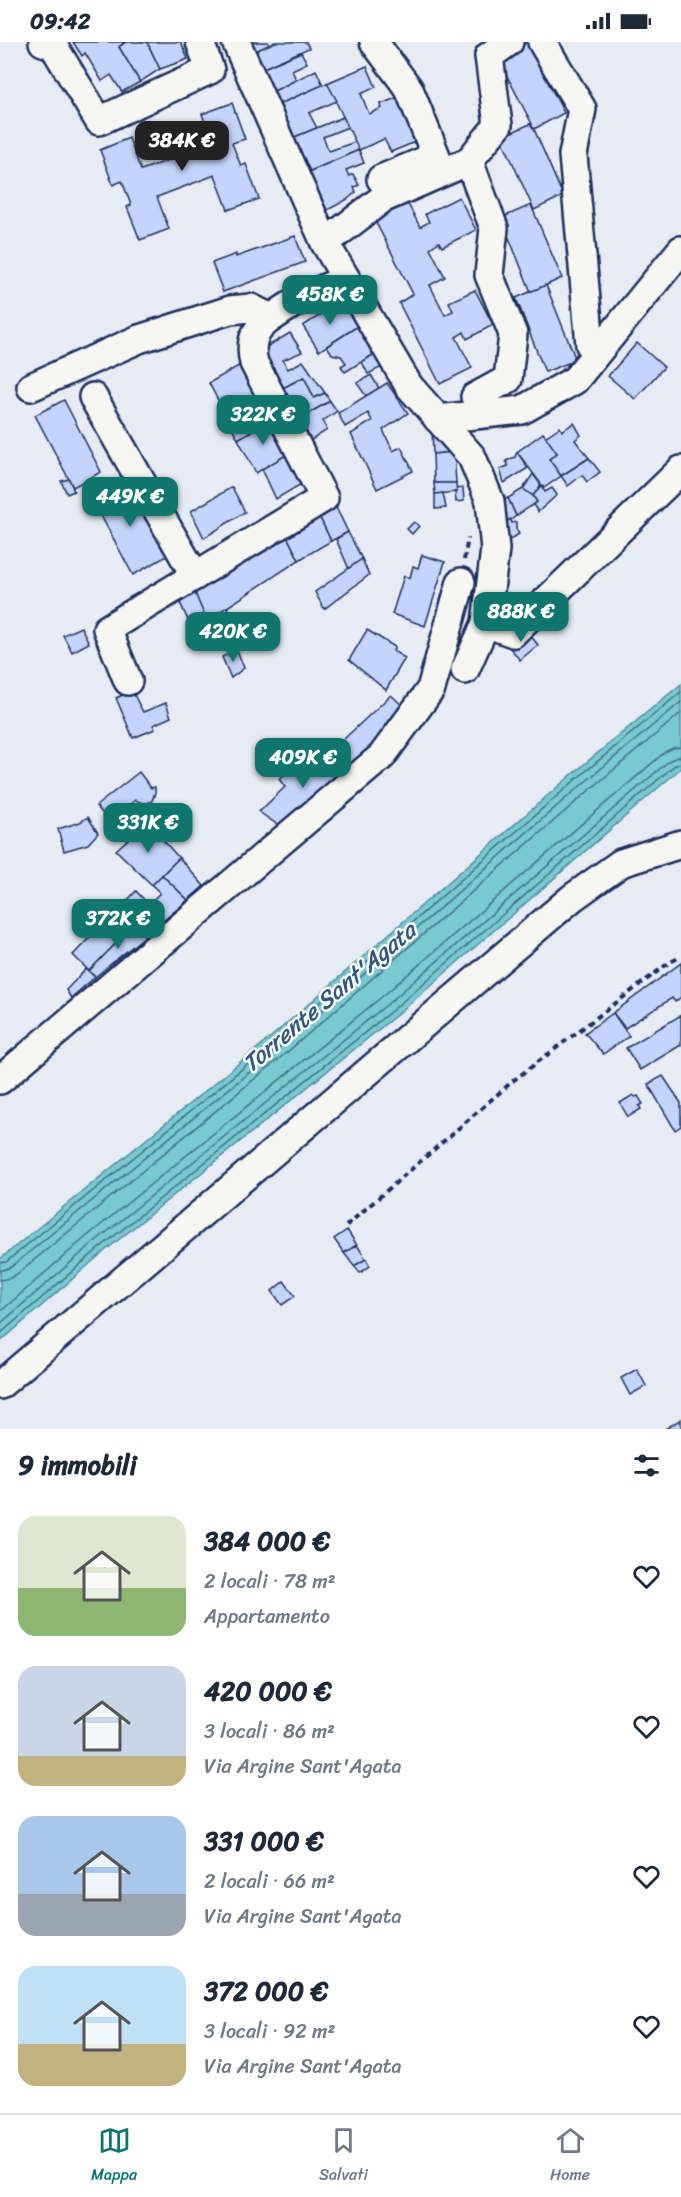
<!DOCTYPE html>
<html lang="it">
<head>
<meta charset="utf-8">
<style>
	:root { --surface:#fff; --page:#f2f2f3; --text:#1f2937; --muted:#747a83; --line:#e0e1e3; --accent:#0f766e }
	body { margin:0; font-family:Sriracha,sans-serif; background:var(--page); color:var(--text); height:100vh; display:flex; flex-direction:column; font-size:22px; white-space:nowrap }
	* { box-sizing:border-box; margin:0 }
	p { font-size:20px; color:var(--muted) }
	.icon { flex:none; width:33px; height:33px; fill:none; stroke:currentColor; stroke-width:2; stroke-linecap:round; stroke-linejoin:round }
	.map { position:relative; height:1387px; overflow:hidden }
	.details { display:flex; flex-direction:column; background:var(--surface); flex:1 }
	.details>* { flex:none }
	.price { position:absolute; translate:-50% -51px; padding:0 14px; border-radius:12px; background:var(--accent); color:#fff; font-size:20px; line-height:39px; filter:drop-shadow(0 2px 3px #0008) }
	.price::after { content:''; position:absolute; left:50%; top:36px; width:18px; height:14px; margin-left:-9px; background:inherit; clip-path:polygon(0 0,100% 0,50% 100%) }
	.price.current { background:#222; color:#fff }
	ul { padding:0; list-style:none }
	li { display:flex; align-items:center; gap:18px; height:150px; padding:0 18px }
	li span { display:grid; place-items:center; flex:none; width:168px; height:120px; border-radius:18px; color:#555 }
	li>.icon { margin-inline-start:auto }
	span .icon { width:72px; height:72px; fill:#fffc; stroke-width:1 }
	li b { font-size:26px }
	h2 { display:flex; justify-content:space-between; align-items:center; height:72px; padding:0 18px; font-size:26px }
	.status { display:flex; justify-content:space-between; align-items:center; height:42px; padding:0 30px; background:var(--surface); direction:ltr }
	.status svg { height:16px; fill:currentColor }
	.menu { display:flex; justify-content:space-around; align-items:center; height:84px; border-top:2px solid var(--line); background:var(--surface); font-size:16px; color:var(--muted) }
	.menu a { display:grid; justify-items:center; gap:3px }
	.menu .current { color:var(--accent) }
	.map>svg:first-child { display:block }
	.water { fill:#78c9d0; stroke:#538ba2; stroke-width:1.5 }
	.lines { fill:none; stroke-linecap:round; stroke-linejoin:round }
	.shore { stroke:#406d8c; stroke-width:1.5 }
	.building { fill:#c5d4fa; stroke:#1b2f5e; stroke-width:1.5 }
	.minor-casing { stroke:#1b2f5e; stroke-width:32 }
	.path { stroke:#1b2f5e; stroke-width:4; stroke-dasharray:6 4.5; stroke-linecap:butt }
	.minor { stroke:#f6f6f2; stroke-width:27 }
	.labels { text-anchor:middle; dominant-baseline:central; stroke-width:5; stroke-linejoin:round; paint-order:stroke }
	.water-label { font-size:24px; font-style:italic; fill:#32567a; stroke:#f6f6f2 }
</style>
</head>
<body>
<div class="status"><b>09:42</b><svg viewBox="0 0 49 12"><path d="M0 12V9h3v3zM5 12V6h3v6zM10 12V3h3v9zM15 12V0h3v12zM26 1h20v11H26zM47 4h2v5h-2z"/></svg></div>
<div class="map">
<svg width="681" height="1387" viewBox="0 0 681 1387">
	<rect width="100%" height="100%" fill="#e7ecf4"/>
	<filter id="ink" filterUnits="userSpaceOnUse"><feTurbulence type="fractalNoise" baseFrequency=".0167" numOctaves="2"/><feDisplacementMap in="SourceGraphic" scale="12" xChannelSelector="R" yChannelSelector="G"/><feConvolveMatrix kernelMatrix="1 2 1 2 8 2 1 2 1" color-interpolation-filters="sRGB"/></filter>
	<g filter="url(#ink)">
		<!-- water -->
		<polygon class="water" points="681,642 681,726 399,971 101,1212 0,1300 0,1217 271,995 570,734"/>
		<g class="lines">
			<!-- shore -->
			<g class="shore">
				<polyline points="0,1221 6,1220 275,1000 574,739 681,650"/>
				<polyline points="0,1229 11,1225 279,1006 579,745 681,660"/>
				<polyline points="0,1238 10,1236 17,1232 285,1012 585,752 681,671"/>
				<polyline points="0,1270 86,1195 384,953 665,710 673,706 681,705"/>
				<polyline points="0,1282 92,1202 390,960 670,718 681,714"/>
				<polyline points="0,1292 97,1208 395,966 675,723 681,722"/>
			</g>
		</g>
		<!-- building -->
		<g class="building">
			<polygon points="73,0 125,0 119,5 140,40 122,50 111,33 102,39 85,11 82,14"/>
			<polygon points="126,0 147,0 160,27 140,40 119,5"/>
			<polygon points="147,0 181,0 188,17 160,27"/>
			<polygon points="246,0 268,0 269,3 251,11"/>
			<polygon points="275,0 306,0 309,6 259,28 251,11"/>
			<polygon points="527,0 564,71 534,87 530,82 532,82 498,17"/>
			<polygon points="301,10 307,21 292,28 296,38 270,51 259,28"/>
			<polygon points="367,24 376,45 361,52 369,72 382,66 381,62 401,54 420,98 391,110 384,97 359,108 327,41"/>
			<polygon points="316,28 323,43 275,64 270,51"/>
			<polygon points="327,41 337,59 309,71 317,86 290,97 275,64"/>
			<polygon points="232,61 245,97 232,101 241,124 246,122 259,157 228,168 215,133 157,155 169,187 140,198 127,165 131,163 122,139 113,143 100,108 129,96 141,128 213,102 202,72"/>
			<polygon points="343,75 348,85 323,95 329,109 355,100 359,108 306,131 290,97"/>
			<polygon points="530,82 534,87 563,154 534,168 501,95"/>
			<polygon points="359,108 364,121 346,128 349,134 353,132 359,143 354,145 356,150 348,157 324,170 306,131"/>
			<polygon points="459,155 476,188 442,205 439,200 430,206 445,235 430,243 445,273 453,269 449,260 475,248 493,283 467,297 464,290 456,295 472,326 440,342 399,261 413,252 373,175 406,158 420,185 429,180 425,172"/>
			<polygon points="531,163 562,236 531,250 501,176"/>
			<polygon points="295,194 305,220 223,250 212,221 236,212 236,215"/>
			<polygon points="546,243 576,318 545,330 516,256"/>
			<polygon points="342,259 358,284 319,309 303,284"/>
			<polygon points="358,284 376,311 345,330 341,324 346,321 341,314 332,312 327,304"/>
			<polygon points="290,291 302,310 283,318 288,327 303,319 325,351 314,356 304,335 277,349 258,310"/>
			<polygon points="637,301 664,325 635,357 608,334"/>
			<polygon points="376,311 384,324 368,332 362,320"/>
			<polygon points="242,322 270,378 238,397 209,341"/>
			<polygon points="371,333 379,346 366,354 357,341"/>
			<polygon points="304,335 314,356 325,351 330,359 292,381 277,349"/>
			<polygon points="387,341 408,371 383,388 393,409 401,405 413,429 377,447 351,392 372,379 368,371 345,385 338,371"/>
			<polygon points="64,358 101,430 73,445 35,373"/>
			<polygon points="330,359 337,369 323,379 327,388 310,399 303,386 297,389 292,381"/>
			<polygon points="270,378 288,412 256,431 238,397"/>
			<polygon points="574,381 581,393 575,398 589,416 561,434 549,417 557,411 545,395 560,385 562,389"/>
			<polygon points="432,388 454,410 433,412"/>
			<polygon points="543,391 557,411 549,417 561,434 544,446 517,410"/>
			<polygon points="454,410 456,441 434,441 433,412"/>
			<polygon points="517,410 528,426 504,441 500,427 508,424 506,419 515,415"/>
			<polygon points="288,412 303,441 276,457 262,427"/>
			<polygon points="589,416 600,430 587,440 582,433 568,444 561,434"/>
			<polygon points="533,432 541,443 533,454 523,447"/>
			<polygon points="69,437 74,449 67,452 61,439"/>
			<polygon points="128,440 167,514 133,533 93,459"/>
			<polygon points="434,441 456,441 457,450 435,452"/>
			<polygon points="541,443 545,450 552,446 557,453 538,470 534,463 537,460 533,454"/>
			<polygon points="232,445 245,470 204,496 191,469"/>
			<polygon points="463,446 464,459 456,460 455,450 457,450 456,447"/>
			<polygon points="523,447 533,454 537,460 516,474 508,456"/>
			<polygon points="443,451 446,466 435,467 435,452"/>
			<polygon points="508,456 516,474 497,489 501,459"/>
			<polygon points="333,459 348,490 331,499 316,468"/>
			<polygon points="316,468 331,499 299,518 283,487"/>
			<polygon points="510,477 512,481 516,480 516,487 519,492 499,505 497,489"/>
			<polygon points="414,480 419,484 412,492 407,487"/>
			<polygon points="283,487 299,518 206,579 192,544"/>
			<polygon points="348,490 362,517 349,527 336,497"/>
			<polygon points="422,513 445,520 425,584 392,572 404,534 410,536 413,524 418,526"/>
			<polygon points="362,517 369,533 324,567 315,550"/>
			<polygon points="192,544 213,594 198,600 176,552"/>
			<polygon points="227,565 230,572 225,575 226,579 210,588 206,579"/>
			<polygon points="523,584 538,603 520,618 504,599"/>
			<polygon points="81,585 89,601 72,610 63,593"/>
			<polygon points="367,588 395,605 393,609 405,616 386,648 349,618"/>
			<polygon points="237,608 244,626 231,636 222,615"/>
			<polygon points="132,649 143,670 166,661 171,675 153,683 155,687 133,696 116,656"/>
			<polygon points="391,653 403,664 368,709 348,729 330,710"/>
			<polygon points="330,710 348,729 281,785 259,770 285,745 279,737 292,726 299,734"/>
			<polygon points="139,730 151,746 155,745 155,754 154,753 152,759 145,762 135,758 110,780 96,764"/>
			<polygon points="88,775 98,791 88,802 64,809 58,787 80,780"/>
			<polygon points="147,780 179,816 152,843 116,808"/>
			<polygon points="179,816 204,844 188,858 162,833"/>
			<polygon points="162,833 188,858 145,894 130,879 160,851 152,843"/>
			<polygon points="136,849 148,862 138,871 126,860"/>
			<polygon points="118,866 134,883 89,929 73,913"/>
			<polygon points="134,883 145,894 95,935 89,929"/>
			<polygon points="681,921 681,955 675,960 672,956 625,986 613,971"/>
			<polygon points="86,927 95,935 71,956 66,948"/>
			<polygon points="613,971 629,994 603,1012 585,991"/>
			<polygon points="681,973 681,1003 640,1028 626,1006"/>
			<polygon points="663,1034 681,1061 681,1084 675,1088 648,1042"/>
			<polygon points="633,1053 635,1055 638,1054 643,1062 639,1064 641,1067 628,1075 620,1061"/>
			<polygon points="347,1188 357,1203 344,1211 334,1197"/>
			<polygon points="357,1203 366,1217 354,1224 344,1211"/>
			<polygon points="366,1217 370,1224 360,1231 354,1224"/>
			<polygon points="284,1239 295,1254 282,1263 272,1249"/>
			<polygon points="637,1327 646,1344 630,1353 621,1336"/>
			<polygon points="681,1377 681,1387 665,1387"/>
		</g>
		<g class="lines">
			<defs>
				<g id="minor">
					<polyline points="43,0 53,3 99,79 210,28 200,0"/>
					<polyline points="236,0 325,201 409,344 472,415 490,459 495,507 486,581 465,628"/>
					<polyline points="374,0 409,47 436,114 381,137"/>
					<polyline points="542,0 582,67 573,113 590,303"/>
					<polyline points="469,119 494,186 489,233 513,292 508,337 475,355"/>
					<polyline points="325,201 382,157 469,119 498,83 489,14 509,0"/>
					<polyline points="31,345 139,297 230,268 251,266 271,276 300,257 346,237"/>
					<polyline points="93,355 195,534"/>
					<polyline points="438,377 522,368 575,338 681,208"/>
					<polyline points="486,581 513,591 681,428"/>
					<path d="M128,639L107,587L324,456L254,321C249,300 254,288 271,276"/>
					<polyline points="0,1038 382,714 431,647 461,540"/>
					<polyline points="0,1343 572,856 621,821 681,802"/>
				</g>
			</defs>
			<!-- minor casing -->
			<use href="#minor" class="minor-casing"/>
			<!-- path -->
			<g class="path">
				<polyline points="464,518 468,496"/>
				<polyline points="346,1184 514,1038 670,920 681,915"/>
			</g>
			<!-- minor -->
			<use href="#minor" class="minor"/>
		</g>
	</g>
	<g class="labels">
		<!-- water labels -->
		<g class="water-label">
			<text transform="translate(329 955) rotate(-40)">Torrente Sant'Agata</text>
		</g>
	</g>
</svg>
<b class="price current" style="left:182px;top:130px">384K €</b>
<b class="price" style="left:330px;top:284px">458K €</b>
<b class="price" style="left:263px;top:404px">322K €</b>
<b class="price" style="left:130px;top:486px">449K €</b>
<b class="price" style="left:521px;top:601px">888K €</b>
<b class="price" style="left:233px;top:621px">420K €</b>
<b class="price" style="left:303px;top:747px">409K €</b>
<b class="price" style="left:148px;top:812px">331K €</b>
<b class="price" style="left:118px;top:908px">372K €</b>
</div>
<section class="details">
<h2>9 immobili<svg class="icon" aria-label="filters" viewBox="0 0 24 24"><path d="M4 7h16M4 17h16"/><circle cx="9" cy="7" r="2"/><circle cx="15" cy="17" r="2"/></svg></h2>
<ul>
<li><span style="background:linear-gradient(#dfe7d0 60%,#8fb573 0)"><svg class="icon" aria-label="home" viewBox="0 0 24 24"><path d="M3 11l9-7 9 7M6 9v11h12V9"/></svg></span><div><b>384 000 €</b><p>2 locali · 78 m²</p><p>Appartamento</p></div><svg class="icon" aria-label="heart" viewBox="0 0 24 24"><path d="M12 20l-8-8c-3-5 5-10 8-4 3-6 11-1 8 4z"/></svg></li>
<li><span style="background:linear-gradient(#c9d6e8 75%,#c2b280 0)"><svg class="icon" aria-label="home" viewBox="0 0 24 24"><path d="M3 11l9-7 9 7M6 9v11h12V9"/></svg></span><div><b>420 000 €</b><p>3 locali · 86 m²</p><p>Via Argine Sant'Agata</p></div><svg class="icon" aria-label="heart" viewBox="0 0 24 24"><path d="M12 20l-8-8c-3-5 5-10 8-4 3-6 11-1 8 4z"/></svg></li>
<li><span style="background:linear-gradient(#a9c7e8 65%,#9aa5b1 0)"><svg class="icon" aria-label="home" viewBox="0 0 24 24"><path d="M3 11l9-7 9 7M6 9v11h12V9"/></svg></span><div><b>331 000 €</b><p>2 locali · 66 m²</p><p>Via Argine Sant'Agata</p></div><svg class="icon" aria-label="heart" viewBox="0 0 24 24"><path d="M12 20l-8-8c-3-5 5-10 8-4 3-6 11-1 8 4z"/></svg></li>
<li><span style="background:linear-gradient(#bfe0f5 65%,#c2b280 0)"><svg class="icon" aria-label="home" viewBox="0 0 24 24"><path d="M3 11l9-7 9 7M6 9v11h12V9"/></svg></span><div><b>372 000 €</b><p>3 locali · 92 m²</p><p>Via Argine Sant'Agata</p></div><svg class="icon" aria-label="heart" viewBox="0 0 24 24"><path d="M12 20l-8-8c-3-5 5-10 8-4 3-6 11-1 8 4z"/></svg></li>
</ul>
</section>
<nav class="menu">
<a class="current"><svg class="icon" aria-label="map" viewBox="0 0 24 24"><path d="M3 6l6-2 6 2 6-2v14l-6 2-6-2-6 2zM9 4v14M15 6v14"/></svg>Mappa</a>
<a><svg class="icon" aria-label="saved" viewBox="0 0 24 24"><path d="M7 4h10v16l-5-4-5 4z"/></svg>Salvati</a>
<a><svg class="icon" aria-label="home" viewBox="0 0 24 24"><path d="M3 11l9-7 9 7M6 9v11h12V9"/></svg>Home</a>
</nav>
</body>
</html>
